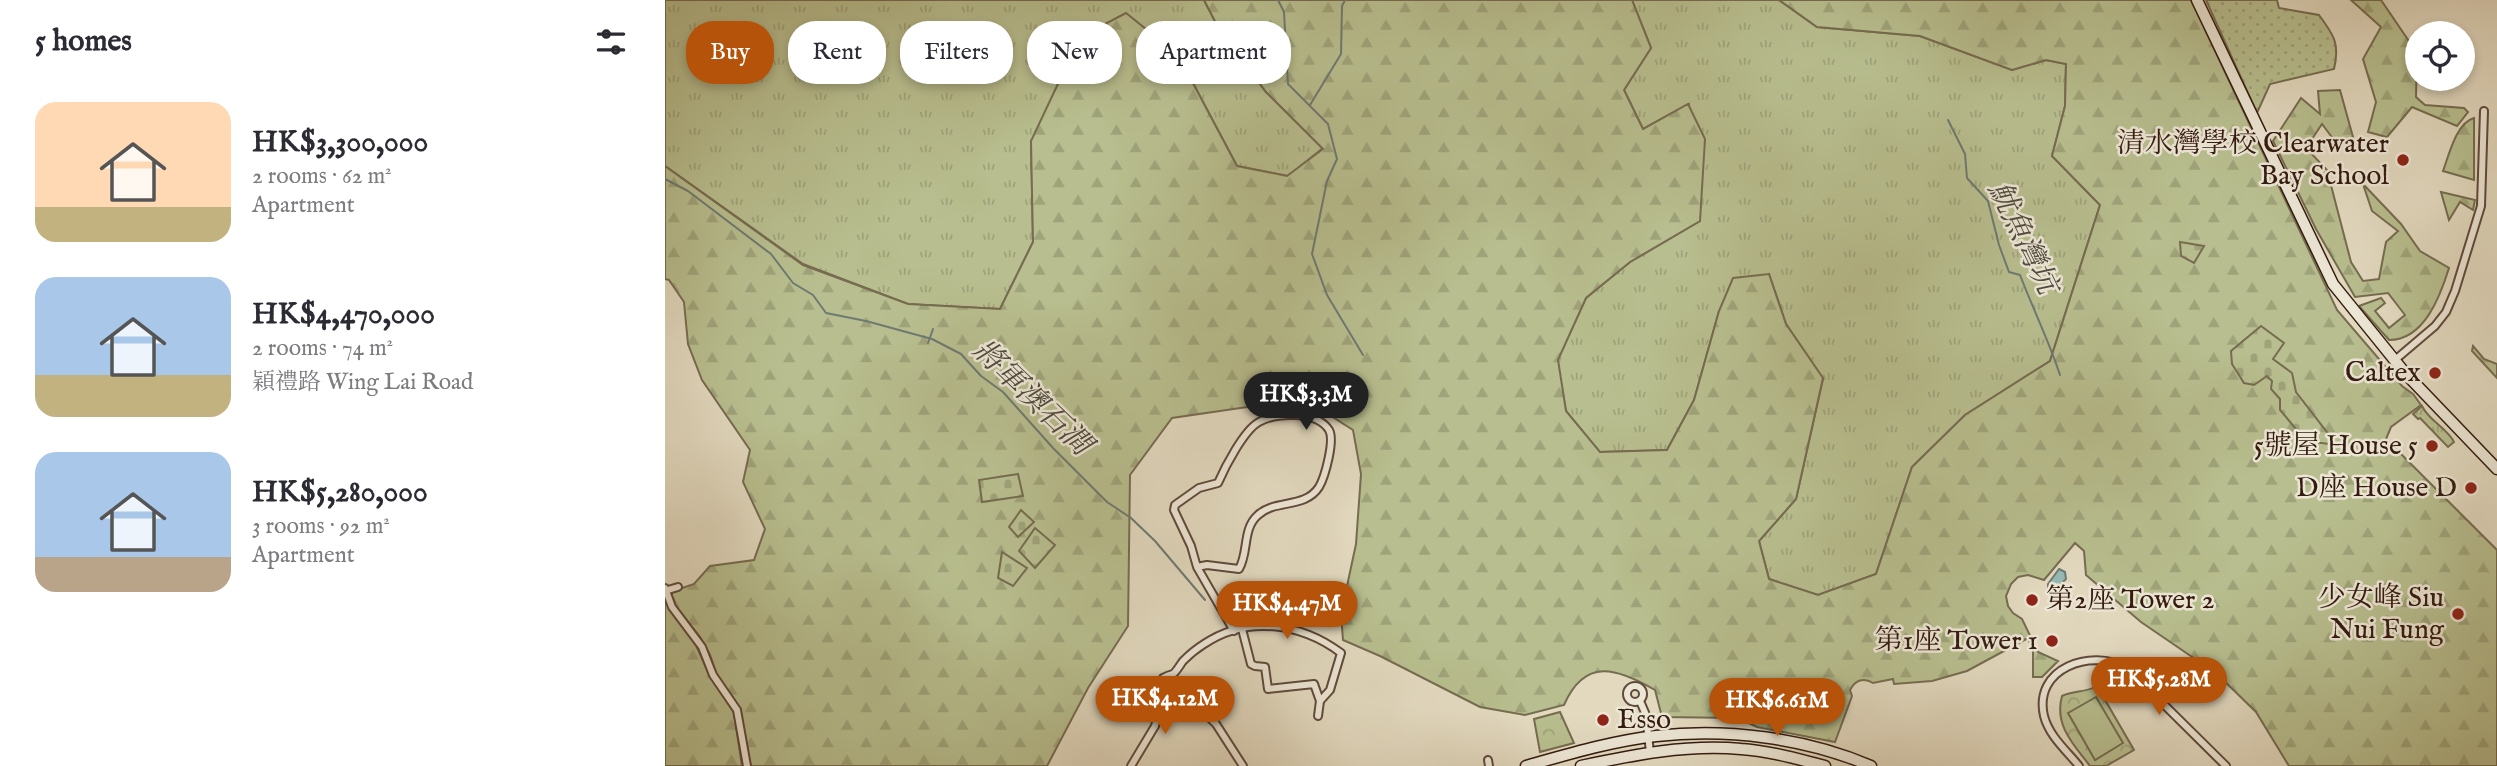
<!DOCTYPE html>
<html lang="en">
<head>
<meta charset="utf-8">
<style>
	:root { --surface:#fff; --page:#f7f7f7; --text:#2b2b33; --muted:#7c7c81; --accent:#b45309 }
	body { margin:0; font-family:"IM FELL English","Noto Serif TC",serif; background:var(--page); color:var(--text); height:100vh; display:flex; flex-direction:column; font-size:26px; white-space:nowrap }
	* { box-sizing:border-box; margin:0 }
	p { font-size:23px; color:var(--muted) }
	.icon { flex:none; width:38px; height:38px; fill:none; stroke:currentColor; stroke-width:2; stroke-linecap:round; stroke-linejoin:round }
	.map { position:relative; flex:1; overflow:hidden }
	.drawer { display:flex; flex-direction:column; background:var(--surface); width:665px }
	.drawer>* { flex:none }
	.guide { position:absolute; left:21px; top:21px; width:665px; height:63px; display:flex; gap:14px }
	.fabs { position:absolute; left:1740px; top:21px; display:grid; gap:14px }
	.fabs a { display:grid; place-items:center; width:70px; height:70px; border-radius:50%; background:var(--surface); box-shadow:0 4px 10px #0003; font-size:35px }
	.price { position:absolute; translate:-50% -60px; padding:0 16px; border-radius:24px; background:var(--accent); color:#fff; font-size:23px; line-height:46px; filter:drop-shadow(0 2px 4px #0008) }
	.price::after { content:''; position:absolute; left:50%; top:42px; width:21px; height:16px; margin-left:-10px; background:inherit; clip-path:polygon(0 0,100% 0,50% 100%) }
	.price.current { background:#222; color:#fff }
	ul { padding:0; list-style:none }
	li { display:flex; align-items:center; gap:21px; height:175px; padding:0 35px }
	li span { display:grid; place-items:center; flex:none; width:196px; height:140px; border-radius:21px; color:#555 }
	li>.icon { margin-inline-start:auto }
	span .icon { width:84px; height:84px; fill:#fffc; stroke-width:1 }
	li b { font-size:30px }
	h2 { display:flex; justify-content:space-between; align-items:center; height:84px; padding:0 35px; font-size:30px }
	.chip { padding:0 24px; border-radius:28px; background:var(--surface); box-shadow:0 4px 10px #0003; font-size:24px; line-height:63px }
	.chip.current { background:var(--accent); color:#fff }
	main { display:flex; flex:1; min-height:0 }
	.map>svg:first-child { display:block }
	.grass { fill:url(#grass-tufts); stroke:#766c50; stroke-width:2 }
	.forest { fill:url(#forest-firs); stroke:#766c50; stroke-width:2 }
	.cemetery { fill:url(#cemetery-stones); stroke:#766c50; stroke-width:2 }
	.park { fill:url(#park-crowns); stroke:#766c50; stroke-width:2 }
	.garden { fill:url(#garden-dots); stroke:#766c50; stroke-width:2 }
	.pitch { fill:#b8be8f; stroke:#766c50; stroke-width:2 }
	.water { fill:#95bab4; stroke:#6e7a72; stroke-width:2 }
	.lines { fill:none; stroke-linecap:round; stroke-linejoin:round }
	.stream { stroke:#6e7a72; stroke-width:2 }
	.street-casing { stroke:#604a3c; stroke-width:10 }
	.secondary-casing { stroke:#341b10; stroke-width:13 }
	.street { stroke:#ece6d5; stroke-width:6 }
	.secondary { stroke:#ece6d5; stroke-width:10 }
	.poi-dot { fill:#8f2418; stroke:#ece6d5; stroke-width:2.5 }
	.labels { text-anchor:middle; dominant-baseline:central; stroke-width:5; stroke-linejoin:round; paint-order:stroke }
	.poi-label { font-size:28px; fill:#341b10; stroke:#ece6d5; text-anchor:end }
	.water-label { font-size:30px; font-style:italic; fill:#514b41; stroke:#ece6d5 }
</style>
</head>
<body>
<main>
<section class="drawer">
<h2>5 homes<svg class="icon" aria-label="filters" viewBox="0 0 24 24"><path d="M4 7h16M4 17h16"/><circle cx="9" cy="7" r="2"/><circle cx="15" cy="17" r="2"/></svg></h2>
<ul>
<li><span style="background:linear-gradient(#ffd9b3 75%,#c2b280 0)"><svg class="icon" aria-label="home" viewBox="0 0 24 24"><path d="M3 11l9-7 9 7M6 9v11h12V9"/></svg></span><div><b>HK$3,300,000</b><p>2 rooms · 62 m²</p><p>Apartment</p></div></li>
<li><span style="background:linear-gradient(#a9c7e8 70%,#c2b280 0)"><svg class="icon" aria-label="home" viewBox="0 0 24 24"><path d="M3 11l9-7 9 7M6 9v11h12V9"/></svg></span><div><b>HK$4,470,000</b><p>2 rooms · 74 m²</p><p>穎禮路 Wing Lai Road</p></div></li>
<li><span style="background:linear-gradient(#a9c7e8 75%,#b9a48a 0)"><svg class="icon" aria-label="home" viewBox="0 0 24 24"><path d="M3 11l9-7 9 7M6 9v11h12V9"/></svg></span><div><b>HK$5,280,000</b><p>3 rooms · 92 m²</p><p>Apartment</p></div></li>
</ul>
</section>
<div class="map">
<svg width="1832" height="766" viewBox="0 0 1832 766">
	<defs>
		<pattern id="grass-tufts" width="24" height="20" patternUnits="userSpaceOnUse" patternTransform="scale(1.75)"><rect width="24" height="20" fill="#b8be8f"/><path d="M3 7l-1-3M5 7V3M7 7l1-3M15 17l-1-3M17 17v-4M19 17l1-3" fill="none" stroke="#9fa37a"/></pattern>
		<pattern id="forest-firs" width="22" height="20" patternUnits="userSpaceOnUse" patternTransform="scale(1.75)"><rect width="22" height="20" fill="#b8be8f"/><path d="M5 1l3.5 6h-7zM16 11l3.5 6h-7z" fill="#9fa37a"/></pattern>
		<pattern id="cemetery-stones" width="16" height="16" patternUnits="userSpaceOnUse" patternTransform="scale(1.75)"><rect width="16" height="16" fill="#b8be8f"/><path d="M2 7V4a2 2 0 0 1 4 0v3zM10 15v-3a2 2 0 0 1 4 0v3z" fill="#9fa37a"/></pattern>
		<pattern id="park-crowns" width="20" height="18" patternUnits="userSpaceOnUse" patternTransform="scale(1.75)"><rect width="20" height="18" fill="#b8be8f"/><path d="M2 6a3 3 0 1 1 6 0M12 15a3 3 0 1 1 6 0" fill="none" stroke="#9fa37a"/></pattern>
		<pattern id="garden-dots" width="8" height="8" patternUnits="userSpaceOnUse" patternTransform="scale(1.75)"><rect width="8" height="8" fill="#b8be8f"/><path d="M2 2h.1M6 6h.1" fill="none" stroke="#9fa37a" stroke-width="1.8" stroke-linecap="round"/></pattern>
	</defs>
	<rect width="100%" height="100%" fill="#e2d9bf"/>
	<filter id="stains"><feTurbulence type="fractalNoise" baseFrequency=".00286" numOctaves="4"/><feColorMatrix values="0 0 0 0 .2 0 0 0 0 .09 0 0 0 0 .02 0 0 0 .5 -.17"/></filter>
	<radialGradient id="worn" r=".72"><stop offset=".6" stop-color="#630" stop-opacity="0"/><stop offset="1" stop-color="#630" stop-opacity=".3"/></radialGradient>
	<!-- grass -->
	<g class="grass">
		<polygon points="0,0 539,0 554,29 601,92 658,148 623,176 572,166 513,55 366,141 368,242 335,309 243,304 138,264 0,166"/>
		<polygon points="967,0 1114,0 1152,27 1255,36 1347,70 1381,60 1401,64 1400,106 1387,156 1435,205 1385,361 1300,415 1247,467 1211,574 1153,595 1104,579 1094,541 1131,499 1158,379 1121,324 1104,274 1054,311 1029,400 1002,450 934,452 901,411 892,360 921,298 965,262 1035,221 1024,104 978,129 959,90 986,48"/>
		<path d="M1757,406C1764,421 1782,428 1789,442L1783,447L1755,418L1753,419L1748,414Z"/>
	</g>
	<!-- forest -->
	<g class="forest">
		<path d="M539,0H967L986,48L959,90L978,129L1023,104L1040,139L1035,221L965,262L921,298L893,360L901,411L935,452L1002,450L1029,400L1054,311L1068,278L1104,274L1121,324L1158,378L1131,499L1094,541L1104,579L1153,595L1211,574L1247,467L1300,415L1385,361L1435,205L1387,156L1400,106L1401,64L1381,60L1347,70L1255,36L1152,27L1114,0H1526L1672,310L1737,386L1748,394L1756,405L1726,427L1721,439L1832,550V766H1624L1591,712L1552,674L1476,622L1421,575L1419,551L1410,543L1379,580L1363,575L1353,577L1346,584L1341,596L1343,606L1348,613L1357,619L1373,652L1393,661L1377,677H1368V651L1363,638L1302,671L1267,681L1229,684L1228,679L1208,683C1199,677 1190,680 1185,690L1187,696L1170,742L1092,727L1073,718L997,717L990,690C952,668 920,657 899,705L860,715L815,707L715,656L678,640L676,614L691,544L696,474L688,430L655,409L596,405L507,418L465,475L463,626L423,688L382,766H84L75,709L51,673L45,655L35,637L10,605L6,592L29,584L45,566L89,560L100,529L78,482L85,450L37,380L23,344L19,302L4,280L0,279V166L138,265L243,304L335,309L368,242L366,141L415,37L461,13L513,55L572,166L622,176L658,149L601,92L554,29Z"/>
		<polygon points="1686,0 1716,0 1752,53 1751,97 1760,105 1799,108 1803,112 1792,126 1747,107 1722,137 1703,132 1711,102 1698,59 1716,27"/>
		<path d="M1675,90L1688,137L1672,144L1657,124L1641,148L1662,170L1686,262L1698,281L1714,279L1721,242L1733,231L1707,211L1698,184L1736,224L1755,251L1784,268C1775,297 1759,340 1724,340L1694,306L1716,298L1720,303L1710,311L1724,328L1740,315L1723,293L1690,297L1651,229L1608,141L1636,98L1655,114L1653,91Z"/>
		<path d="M1809,118V180L1778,171C1784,155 1791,123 1809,118Z"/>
		<polygon points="1776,192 1810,200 1808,210 1795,202 1784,220"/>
		<polygon points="1808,346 1819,359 1832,364 1832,378 1807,351"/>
		<polygon points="0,596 4,608 29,641 45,676 69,712 77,766 0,766"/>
	</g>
	<!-- cemetery -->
	<g class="cemetery">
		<polygon points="1515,242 1539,246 1529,263 1516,256"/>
		<polygon points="1596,326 1619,343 1608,359 1627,373 1631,392 1668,440 1664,444 1641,441 1615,410 1615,399 1606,389 1607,381 1602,376 1589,385 1579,383 1567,364 1566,351"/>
		<polygon points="353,474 358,496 317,502 314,480"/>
		<polygon points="356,510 369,522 353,537 344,527"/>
		<polygon points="370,528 390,545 370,568 354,551"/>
		<polygon points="337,552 362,568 348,586 333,578"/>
	</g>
	<!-- park -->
	<g class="park">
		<path d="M1432,686L1469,750L1441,766H1425C1408,744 1389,725 1397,696C1409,690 1420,693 1432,686Z"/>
		<polygon points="895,712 909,743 875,752 869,719"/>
	</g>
	<!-- garden -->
	<path class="garden" d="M1541,0H1612L1614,8L1654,15C1669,35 1675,44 1669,69L1605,84L1592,113Z"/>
	<!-- pitch -->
	<polygon class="pitch" points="1431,697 1458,743 1430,760 1403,713"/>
	<!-- water -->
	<polygon class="water" points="1394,569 1400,572 1401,579 1389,591 1383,588 1383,584"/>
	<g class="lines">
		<!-- stream -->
		<g class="stream">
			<polyline points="613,0 619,12 623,84 663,124 672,159 662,181 647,254 662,295 698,355"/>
			<polyline points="645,105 676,54 677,6 680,0"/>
			<path d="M1283,120L1300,154L1302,178L1323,201L1334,245L1344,272L1355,275C1368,309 1384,341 1395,375"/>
			<polyline points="0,179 23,191 106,254 128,283 148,295 161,313 201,321 267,339 296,354 316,376 338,392 388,448 442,502 466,518 490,541 540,600"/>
			<polyline points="263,343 268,329"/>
		</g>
		<defs>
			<g id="street">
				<polyline points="1730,360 1770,326 1781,312 1790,291 1816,206 1819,111"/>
				<path d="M532,567L542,565L574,569C584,552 577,529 593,515C610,499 640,509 654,487C660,477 670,440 664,430C652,411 612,412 594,422C579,430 560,467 553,483L534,488L510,505L509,510L526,546L532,567L569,631"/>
				<polyline points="0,588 7,607 37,647 48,675 72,710 82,766"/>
				<polyline points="0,591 13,587"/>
				<polyline points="577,629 586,664 590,666 600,667 603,689 649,684 655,701"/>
				<circle cx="970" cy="694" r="8"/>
				<polyline points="514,688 551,724 578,766"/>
				<polyline points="975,701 981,715 985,753"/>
				<polyline points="823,760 824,766"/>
				<path d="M466,766L490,726L500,690L497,683L498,678C501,676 504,675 508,674C511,672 515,665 518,661C524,655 531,649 539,644C582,615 636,623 676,653L665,690L655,701L653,716"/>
				<path d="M1414,766C1402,751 1384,736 1379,716C1368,668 1426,648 1462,668L1561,766"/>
			</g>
			<g id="secondary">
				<polyline points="1532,0 1668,284 1740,373 1832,469"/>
				<path d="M861,766C904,754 947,741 991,736C1063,728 1140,738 1206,766"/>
				<path d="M916,766C968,755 1022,744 1076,749C1105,751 1132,759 1160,766"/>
			</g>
		</defs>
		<!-- street casing -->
		<use href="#street" class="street-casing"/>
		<!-- secondary casing -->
		<use href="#secondary" class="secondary-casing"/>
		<!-- street -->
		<use href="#street" class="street"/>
		<!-- secondary -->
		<use href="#secondary" class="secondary"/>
	</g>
	<!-- markers -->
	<g class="poi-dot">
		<circle cx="1738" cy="160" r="7"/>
		<circle cx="1770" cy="373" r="7"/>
		<circle cx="1767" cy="446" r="7"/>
		<circle cx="1806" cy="488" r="7"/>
		<circle cx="1367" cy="600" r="7"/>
		<circle cx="1793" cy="614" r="7"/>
		<circle cx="1387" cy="641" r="7"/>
		<circle cx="938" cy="720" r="7"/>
	</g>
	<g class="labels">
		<!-- poi labels -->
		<g class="poi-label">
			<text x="1724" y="144">清水灣學校 Clearwater<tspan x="1724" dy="32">Bay School</tspan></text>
			<text x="1756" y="373">Caltex</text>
			<text x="1753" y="446">5號屋 House 5</text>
			<text x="1792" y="488">D座 House D</text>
			<text x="1779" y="598">少女峰 Siu<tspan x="1779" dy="32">Nui Fung</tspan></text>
			<text x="1381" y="600" text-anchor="start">第2座 Tower 2</text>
			<text x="1373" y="641">第1座 Tower 1</text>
			<text x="952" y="720" text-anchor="start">Esso</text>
		</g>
		<!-- water labels -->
		<g class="water-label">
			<text transform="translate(1357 238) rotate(64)">魷魚灣坑</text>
			<text transform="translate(366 398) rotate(44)">將軍澳石澗</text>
		</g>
	</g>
	<rect width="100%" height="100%" filter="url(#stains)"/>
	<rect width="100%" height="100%" fill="url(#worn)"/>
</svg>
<div class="fabs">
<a><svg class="icon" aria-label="locate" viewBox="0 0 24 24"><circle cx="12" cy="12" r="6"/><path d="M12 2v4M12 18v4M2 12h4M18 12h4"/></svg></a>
</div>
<b class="price current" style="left:641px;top:432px">HK$3.3M</b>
<b class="price" style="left:622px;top:641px">HK$4.47M</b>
<b class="price" style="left:1494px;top:717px">HK$5.28M</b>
<b class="price" style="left:500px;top:736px">HK$4.12M</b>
<b class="price" style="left:1112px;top:738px">HK$6.61M</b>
<div class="guide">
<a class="chip current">Buy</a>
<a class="chip">Rent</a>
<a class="chip">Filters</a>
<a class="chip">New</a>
<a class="chip">Apartment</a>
</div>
</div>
</main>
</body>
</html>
